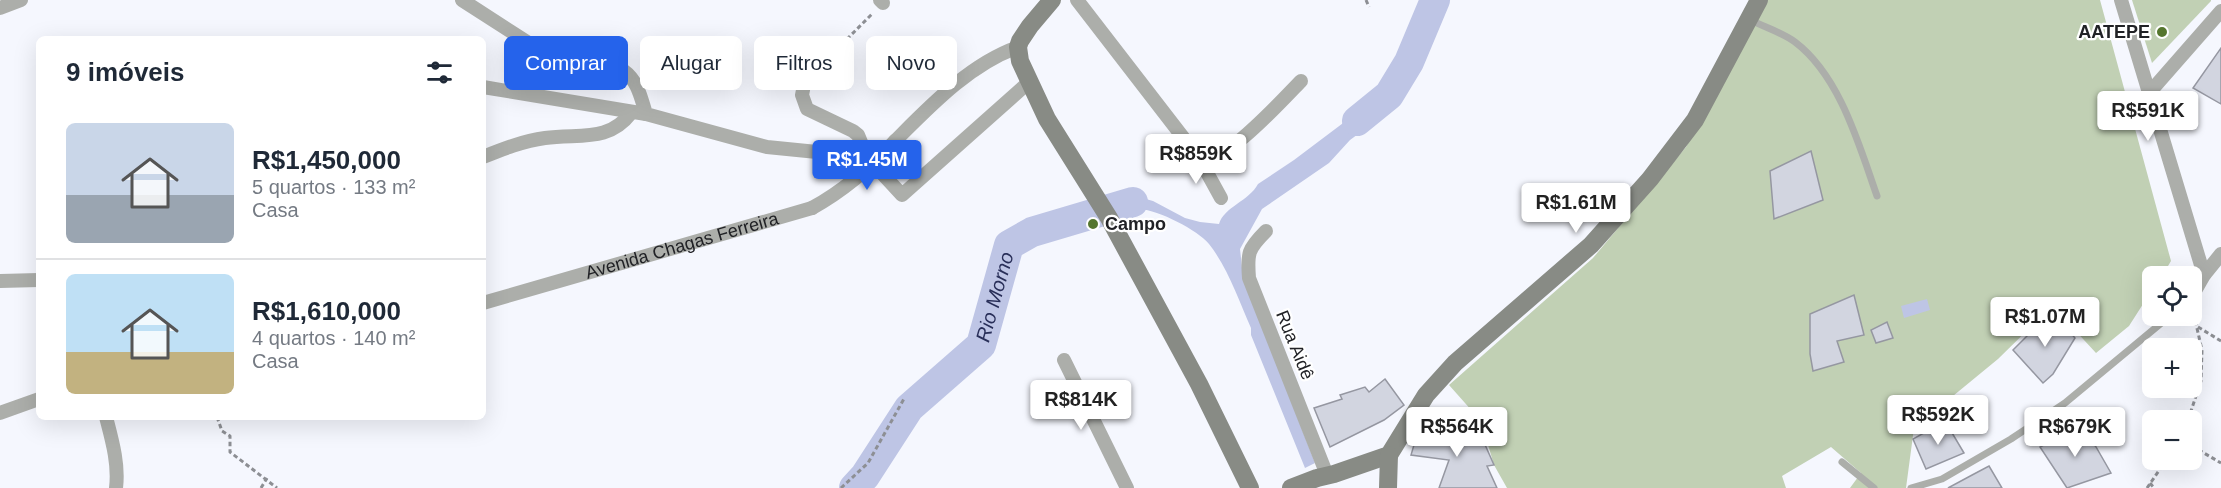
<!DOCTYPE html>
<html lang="pt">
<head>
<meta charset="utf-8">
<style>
	:root { --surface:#fff; --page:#f2f2f3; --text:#1f2937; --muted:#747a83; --line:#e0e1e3; --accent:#2563eb }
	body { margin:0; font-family:Arial,sans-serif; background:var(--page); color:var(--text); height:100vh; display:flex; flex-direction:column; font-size:22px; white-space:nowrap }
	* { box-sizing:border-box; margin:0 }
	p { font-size:20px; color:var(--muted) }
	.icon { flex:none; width:33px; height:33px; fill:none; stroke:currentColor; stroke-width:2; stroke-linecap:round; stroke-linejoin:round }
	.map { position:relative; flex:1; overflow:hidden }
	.panel { position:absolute; left:36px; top:36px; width:450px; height:384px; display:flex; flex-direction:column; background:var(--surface); border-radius:9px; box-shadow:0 6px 24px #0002 }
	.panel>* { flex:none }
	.guide { position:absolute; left:504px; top:36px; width:570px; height:54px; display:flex; gap:12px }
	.buttons { position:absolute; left:2142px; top:266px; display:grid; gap:12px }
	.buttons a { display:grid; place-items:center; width:60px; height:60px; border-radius:9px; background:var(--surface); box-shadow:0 6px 24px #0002; font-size:30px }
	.price { position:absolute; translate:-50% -51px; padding:0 14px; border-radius:6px; background:#fff; color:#222; font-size:20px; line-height:39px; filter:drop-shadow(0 2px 3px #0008) }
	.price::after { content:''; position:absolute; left:50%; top:36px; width:18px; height:14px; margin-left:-9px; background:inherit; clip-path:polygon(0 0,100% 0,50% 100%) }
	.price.active { background:var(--accent); color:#fff }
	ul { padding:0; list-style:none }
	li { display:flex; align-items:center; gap:18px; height:150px; padding:0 30px }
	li+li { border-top:2px solid var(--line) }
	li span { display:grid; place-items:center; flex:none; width:168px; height:120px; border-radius:9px; color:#555 }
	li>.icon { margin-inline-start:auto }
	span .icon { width:72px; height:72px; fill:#fffc; stroke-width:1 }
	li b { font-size:26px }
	h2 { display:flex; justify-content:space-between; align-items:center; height:72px; padding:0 30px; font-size:26px }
	.pill { padding:0 21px; border-radius:9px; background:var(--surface); box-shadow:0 6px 24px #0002; font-size:21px; line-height:54px }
	.pill.active { background:var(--accent); color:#fff }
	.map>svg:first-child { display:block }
	.green { fill:#c1d0b4 }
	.water { fill:#bec5e5 }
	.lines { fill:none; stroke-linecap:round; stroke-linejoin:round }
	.river { stroke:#bec5e5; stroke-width:30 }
	.building { fill:#d2d5e0; stroke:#9597a1; stroke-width:1.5 }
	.path { stroke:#8d8f94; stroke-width:3; stroke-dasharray:4.5 3; stroke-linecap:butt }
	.lane { stroke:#acaeaa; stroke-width:7 }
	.street { stroke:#acaeaa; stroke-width:14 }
	.secondary { stroke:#888b85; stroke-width:18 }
	.street-bridge { stroke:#acaeaa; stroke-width:14 }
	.poi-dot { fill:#55762e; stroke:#fff; stroke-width:2 }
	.labels { text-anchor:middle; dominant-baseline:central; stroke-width:4.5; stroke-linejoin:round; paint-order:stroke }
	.poi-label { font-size:18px; font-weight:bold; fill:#212226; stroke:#fff; text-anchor:end }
	.street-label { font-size:18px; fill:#212226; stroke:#fff }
	.water-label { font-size:20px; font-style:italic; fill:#292f59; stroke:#fff }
</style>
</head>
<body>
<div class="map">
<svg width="2221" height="488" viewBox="0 0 2221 488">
	<rect width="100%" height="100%" fill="#f5f7fe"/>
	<!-- green -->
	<g class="green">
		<polygon points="1766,0 2100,0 2171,261 2162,276 2152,276 2152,290 2129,326 2096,353 2060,314 2044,314 1998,359 1914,428 1906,488 1850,488 1861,473 1831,447 1782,476 1786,488 1507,488 1494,465 1481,421 1449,385 1593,258 1686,147"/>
		<polygon points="2132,0 2211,0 2211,1 2152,63"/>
	</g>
	<!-- water -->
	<g class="water">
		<path d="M1383,93L1393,97L1365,129L1350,140L1329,163L1262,209L1240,249L1243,277L1315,463L1305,468L1251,335V328C1239,301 1228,268 1209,244C1198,230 1158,210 1140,209C1132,209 1124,211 1116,212L1109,196L1128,194L1153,201L1185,218L1200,222L1219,224C1224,207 1249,201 1258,184L1294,160Z"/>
		<polygon points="1927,299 1930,310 1904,318 1901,306"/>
	</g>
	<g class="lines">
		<!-- river -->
		<g class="river">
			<polyline points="1357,121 1389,95 1409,62 1435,0"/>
			<path id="s1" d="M854,488L865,476L909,408L981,345L1009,245L1032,232L1133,202"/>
		</g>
	</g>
	<!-- building -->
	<g class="building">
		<polygon points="2221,48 2221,104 2193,88"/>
		<polygon points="1811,151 1823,200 1774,219 1770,171"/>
		<polygon points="1854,295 1864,335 1837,341 1844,362 1813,371 1810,354 1810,314"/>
		<polygon points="2044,319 2052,325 2060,320 2075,338 2053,374 2043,383 2013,350"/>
		<polygon points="1887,322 1893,338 1876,343 1871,330"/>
		<polygon points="1385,379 1404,405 1384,420 1330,447 1314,408 1342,399 1340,395 1365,387 1369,392"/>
		<polygon points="1945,421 1964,453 1926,469 1913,439"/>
		<polygon points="2080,426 2096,447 2111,473 2067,488 2040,447"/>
		<polygon points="1419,428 1457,436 1458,433 1482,438 1494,465 1487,466 1497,488 1439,488 1449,460 1411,455"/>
		<polygon points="1989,466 2002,488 1948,488 1974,474"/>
	</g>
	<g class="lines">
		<!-- path -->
		<g class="path">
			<polyline points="1366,0 1369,7"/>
			<polyline points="815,71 872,14"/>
			<polyline points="2198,327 2221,341"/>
			<polyline points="217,417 222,431 230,436 230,452 277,488"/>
			<polyline points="2188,420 2201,381 2202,350 2193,311"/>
			<polyline points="2192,446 2221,463"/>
			<polyline points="2150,483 2154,488"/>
			<polyline points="261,488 267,478"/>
			<polyline points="841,488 868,463 905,397"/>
			<polyline points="2147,488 2167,459"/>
		</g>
		<!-- lane -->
		<g class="lane">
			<path d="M1749,19C1763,27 1782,32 1795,42C1840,76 1859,145 1877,196"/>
			<polyline points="1842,462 1874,488"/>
			<polyline points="1911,488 1942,479 2011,439 2065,403 2171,315"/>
		</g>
		<!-- street -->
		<g class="street">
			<path d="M462,0L544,53L564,60L624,71C638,81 641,98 646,114L767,147L867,157"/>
			<polyline points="880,0 883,3"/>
			<polyline points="1077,0 1199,158 1221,198"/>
			<polyline points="2121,0 2204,275"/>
			<polyline points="0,8 21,0"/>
			<polyline points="805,80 802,95 807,109 853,131 858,135 867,157 902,195 1029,82"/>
			<polyline points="483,87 646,114"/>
			<polyline points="2150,92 2221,11"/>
			<path d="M895,141C931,105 970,64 1018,47"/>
			<path d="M483,157C503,149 523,141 545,138C579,133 608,143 631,113"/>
			<path d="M1199,158C1220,170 1285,97 1301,81"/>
			<path d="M1266,231C1248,249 1247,253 1249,278L1327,475"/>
			<polyline points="0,281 39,280"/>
			<polyline points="2192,296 2204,275 2221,254"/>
			<path id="s2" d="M483,303L812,208"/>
			<polyline points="1064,360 1127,488"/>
			<polyline points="0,413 39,399"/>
			<path d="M106,417C112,440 119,464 116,488"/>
		</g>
		<!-- secondary -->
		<g class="secondary">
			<polyline points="1052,0 1030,26 1020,41 1018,47 1020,61 1047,119 1109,218 1199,384 1250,488"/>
			<polyline points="1291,488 1317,478 1334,474 1389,455 1426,395 1455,363 1591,245 1650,179 1695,120 1759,0"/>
			<polyline points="1388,488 1389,455"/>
		</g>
		<!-- street-bridge -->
		<path class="street-bridge" d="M812,208C845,190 870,168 895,141"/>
	</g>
	<!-- markers -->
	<g class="poi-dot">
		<circle cx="2162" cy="32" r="6"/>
		<circle cx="1093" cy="224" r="6"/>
	</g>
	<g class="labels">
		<!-- poi labels -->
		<g class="poi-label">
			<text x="2150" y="32">AATEPE</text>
			<text x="1105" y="224" text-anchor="start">Campo</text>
		</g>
		<!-- street labels -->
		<g class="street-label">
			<text stroke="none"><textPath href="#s2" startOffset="207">Avenida Chagas Ferreira</textPath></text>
			<text transform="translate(1295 345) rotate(68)">Rua Aidê</text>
		</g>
		<!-- water labels -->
		<g class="water-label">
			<text stroke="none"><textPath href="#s1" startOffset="243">Rio Morno</textPath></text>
		</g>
	</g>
</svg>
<div class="buttons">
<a><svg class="icon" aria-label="locate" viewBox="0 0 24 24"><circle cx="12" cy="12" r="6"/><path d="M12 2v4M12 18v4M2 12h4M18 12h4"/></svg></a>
<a>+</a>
<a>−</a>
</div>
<b class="price" style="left:2148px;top:142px">R$591K</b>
<b class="price" style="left:1196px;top:185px">R$859K</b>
<b class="price active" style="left:867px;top:191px">R$1.45M</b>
<b class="price" style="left:1576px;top:234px">R$1.61M</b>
<b class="price" style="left:2045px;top:348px">R$1.07M</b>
<b class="price" style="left:1081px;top:431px">R$814K</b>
<b class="price" style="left:1938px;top:446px">R$592K</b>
<b class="price" style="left:1457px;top:458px">R$564K</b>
<b class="price" style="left:2075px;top:458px">R$679K</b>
<div class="guide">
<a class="pill active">Comprar</a>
<a class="pill">Alugar</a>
<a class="pill">Filtros</a>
<a class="pill">Novo</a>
</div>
<section class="panel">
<h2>9 imóveis<svg class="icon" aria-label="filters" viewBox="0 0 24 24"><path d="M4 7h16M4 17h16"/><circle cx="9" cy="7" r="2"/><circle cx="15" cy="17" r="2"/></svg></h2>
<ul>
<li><span style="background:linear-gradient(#c9d6e8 60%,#9aa5b1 0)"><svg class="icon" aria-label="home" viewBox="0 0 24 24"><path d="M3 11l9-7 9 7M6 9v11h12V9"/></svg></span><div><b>R$1,450,000</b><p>5 quartos · 133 m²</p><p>Casa</p></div></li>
<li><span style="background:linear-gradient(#bfe0f5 65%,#c2b280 0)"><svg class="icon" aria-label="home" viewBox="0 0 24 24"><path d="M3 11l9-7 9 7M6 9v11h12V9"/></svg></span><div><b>R$1,610,000</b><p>4 quartos · 140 m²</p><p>Casa</p></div></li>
</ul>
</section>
</div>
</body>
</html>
